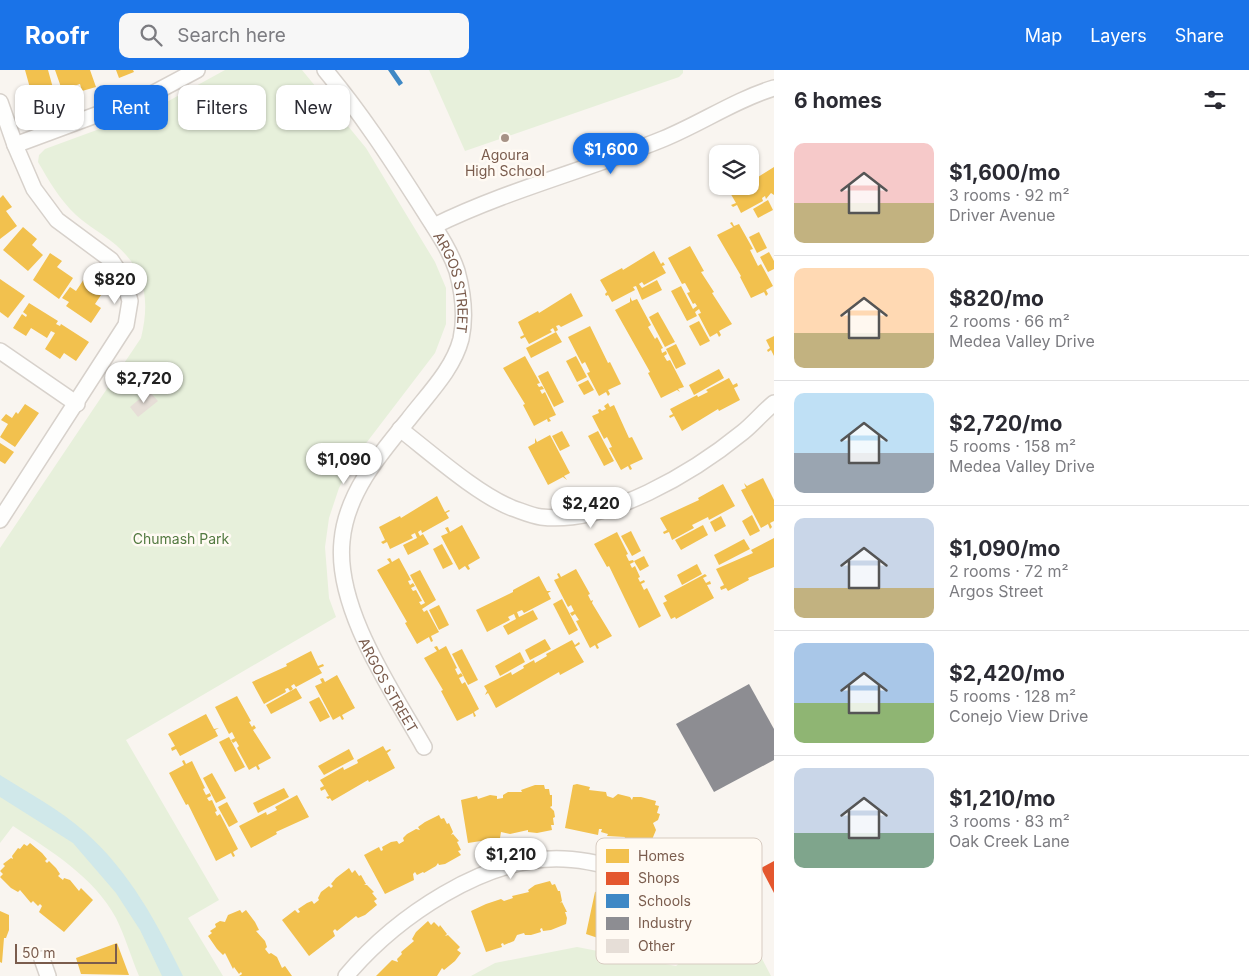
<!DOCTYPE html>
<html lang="en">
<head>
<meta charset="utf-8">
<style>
	:root { --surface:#fff; --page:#f7f7f7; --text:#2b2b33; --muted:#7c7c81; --line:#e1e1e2; --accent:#1a73e8 }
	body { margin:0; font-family:Inter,sans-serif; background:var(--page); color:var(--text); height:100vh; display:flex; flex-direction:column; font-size:19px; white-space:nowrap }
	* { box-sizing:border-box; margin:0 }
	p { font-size:16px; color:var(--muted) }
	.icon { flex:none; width:28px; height:28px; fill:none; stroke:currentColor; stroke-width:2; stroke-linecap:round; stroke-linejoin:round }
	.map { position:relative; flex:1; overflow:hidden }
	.drawer { display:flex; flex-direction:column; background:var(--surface); width:475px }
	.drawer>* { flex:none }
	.top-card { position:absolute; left:15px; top:15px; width:475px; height:45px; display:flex; gap:10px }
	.controls { position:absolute; left:709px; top:75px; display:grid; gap:10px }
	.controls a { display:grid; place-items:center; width:50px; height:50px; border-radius:10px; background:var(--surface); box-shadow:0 1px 4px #0004; font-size:25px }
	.scale { position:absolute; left:15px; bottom:12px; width:102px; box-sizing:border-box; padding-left:5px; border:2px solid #7a5c4d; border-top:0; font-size:14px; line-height:18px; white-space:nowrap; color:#7a5c4d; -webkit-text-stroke:4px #fffaf3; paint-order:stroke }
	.price { position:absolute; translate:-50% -42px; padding:0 11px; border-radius:18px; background:#fff; color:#222; font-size:16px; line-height:32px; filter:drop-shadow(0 1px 2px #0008) }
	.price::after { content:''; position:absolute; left:50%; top:30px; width:15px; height:11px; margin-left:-8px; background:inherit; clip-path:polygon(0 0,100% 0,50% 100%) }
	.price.active { background:var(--accent); color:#fff }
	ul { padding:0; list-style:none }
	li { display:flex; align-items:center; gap:15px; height:125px; padding:0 20px }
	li+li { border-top:1px solid var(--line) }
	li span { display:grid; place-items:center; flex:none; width:140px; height:100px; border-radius:10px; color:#555 }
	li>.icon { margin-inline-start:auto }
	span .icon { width:60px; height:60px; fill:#fffc; stroke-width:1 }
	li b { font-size:21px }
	h2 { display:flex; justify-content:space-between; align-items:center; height:60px; padding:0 20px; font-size:21px }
	.pill { padding:0 18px; border-radius:10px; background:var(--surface); box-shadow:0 1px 4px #0004; font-size:18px; line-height:45px }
	.pill.active { background:var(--accent); color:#fff }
	header { display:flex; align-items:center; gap:30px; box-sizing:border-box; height:70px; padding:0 25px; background:var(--accent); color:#fff }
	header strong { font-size:24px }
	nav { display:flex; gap:28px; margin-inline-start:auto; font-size:18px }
	.search { width:350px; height:45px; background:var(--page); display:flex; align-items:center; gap:12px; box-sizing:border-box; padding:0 18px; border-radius:10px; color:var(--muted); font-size:19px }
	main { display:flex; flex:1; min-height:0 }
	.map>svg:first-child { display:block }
	.green { fill:#e7f0db }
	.water { fill:#d0e8ea }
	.homes { fill:#f2c14e }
	.shops { fill:#e4572e }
	.schools { fill:#3f88c5 }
	.industry { fill:#8d8d92 }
	.building { fill:#e6ded7 }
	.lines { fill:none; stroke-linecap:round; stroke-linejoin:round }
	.minor-casing { stroke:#d7d1cb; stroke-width:18 }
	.minor { stroke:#fefefd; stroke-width:15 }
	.poi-dot { fill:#a69286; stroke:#fffaf3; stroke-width:2 }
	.labels { text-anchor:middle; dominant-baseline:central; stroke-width:5; stroke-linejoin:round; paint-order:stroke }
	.poi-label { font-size:14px; fill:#7a5c4d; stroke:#fffaf3 }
	.street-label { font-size:14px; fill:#7a5c4d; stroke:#fffaf3 }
	.park-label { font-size:14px; fill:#537a41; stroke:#fffaf3 }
	.key { fill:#fffaf3; stroke:#d7cbc1; stroke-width:1 }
	.key-label { font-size:14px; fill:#7a5c4d }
</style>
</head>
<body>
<header>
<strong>Roofr</strong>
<div class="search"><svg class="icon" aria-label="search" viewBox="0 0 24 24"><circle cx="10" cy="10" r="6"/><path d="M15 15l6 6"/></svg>Search here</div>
<nav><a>Map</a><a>Layers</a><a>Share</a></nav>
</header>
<main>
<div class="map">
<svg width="774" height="906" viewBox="0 0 774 906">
	<rect width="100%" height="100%" fill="#f9f5f0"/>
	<!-- green -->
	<g class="green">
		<path d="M225,0H302L366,78L435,192L446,218V254L435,283L354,389L339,418L329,448L325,477L329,528L336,547L126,670L219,830L188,848L223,906H139C131,887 125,866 116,848C94,807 51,781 13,756L0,773V478L141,268C150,231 146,201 116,175C103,164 88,156 76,145C60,130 49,111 38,92L39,85L45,79L154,39Z"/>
		<polygon points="429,0 683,0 683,3 679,7 465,81"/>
		<polygon points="725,818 771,906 471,906 495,893 577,877 676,896 683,890 692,875 697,846"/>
	</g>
	<!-- water -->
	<path class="water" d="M0,705C29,723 60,740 85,762C130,802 157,853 183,906H162L140,860L116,823L73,773L0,727Z"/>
	<!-- homes -->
	<g class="homes">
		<polygon points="25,0 48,0 58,36 42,42 39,34 29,38 23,21 30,18"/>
		<polygon points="55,0 90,0 96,17 82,21 80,14 62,20"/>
		<polygon points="116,0 133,0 134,2 119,8"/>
		<polygon points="774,97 774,125 771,123 766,129 765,126 762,128 763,131 741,143 737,135 733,137 731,135 736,133 729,121 737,116 750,116 750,112"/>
		<polygon points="3,125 12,137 6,141 17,156 0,169 0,128"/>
		<polygon points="768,130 773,140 758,148 753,139"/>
		<polygon points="732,152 734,156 739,154 753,179 750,180 758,196 761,194 773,216 766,220 768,224 766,226 764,222 751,228 740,207 741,206 717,165 733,157 730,153"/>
		<polygon points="23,157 37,169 32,175 43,185 28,201 3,180"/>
		<polygon points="759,162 767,178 757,183 749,167"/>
		<polygon points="690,176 704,201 701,202 714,222 712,223 732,254 719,261 721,265 719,267 717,263 710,267 698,244 701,243 699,239 695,242 697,246 687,251 671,221 681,216 693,239 697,236 695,233 693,234 687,223 690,222 685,213 682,214 668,188"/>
		<polygon points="654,181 661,194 663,192 665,195 662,196 666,203 644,215 642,212 639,214 642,218 657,210 662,220 642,230 636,216 633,217 635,220 612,232 608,225 606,226 605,224 607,222 600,210 622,198 623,200"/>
		<polygon points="769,182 774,191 774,199 768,202 760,187"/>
		<polygon points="50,183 62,191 57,197 73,208 59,229 33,210"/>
		<polygon points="0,209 25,226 8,248 0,242"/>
		<polygon points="84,209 103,222 95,234 101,238 91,253 66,236 69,232 62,228 70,217 76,221"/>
		<polygon points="571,223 583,246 561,257 559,255 556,256 558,260 555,262 553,258 550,260 552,262 529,274 525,267 521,269 520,267 524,265 518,252 538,241 539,243"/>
		<polygon points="630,227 632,231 637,229 651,255 648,257 655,269 657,267 663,278 661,279 662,283 666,281 667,284 664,286 667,291 670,290 684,317 678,319 680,322 677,320 661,328 648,303 650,302 615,240 630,232"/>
		<polygon points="29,233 58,251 56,254 60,256 61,254 89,272 76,291 64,283 60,289 45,279 55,263 51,261 47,268 31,258 26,266 13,258 22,244 26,247 27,245 23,242"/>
		<polygon points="658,242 675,272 665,277 649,247"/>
		<polygon points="699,251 710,271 700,276 689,256"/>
		<polygon points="590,256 608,293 610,292 621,314 608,320 610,324 608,326 606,322 599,326 587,303 590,302 585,292 582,294 568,267"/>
		<polygon points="556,262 562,272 531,288 526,278"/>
		<polygon points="774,266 774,286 771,280 768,282 767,280 770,278 766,270"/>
		<polygon points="676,274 686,294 676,299 666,279"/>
		<polygon points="525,286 540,313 537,314 539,317 542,316 544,319 540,320 542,324 545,322 556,345 549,348 551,351 548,352 547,349 534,356 523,335 525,334 503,298"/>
		<polygon points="576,286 587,307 577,312 566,291"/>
		<polygon points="719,299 724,308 694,325 689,315"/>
		<polygon points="548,301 564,332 554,337 538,306"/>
		<polygon points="729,308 733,315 737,313 738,316 734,318 740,330 719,341 718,339 682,361 674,346 670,348 669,346 673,344 670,339 697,325 698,327 708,322 706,320"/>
		<polygon points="588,310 594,320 584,325 578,315"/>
		<polygon points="608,333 610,337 614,335 629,368 632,367 643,389 630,395 632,399 630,400 628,396 621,400 609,378 612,377 607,367 604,369 592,346 599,343 598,340 600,339 602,341 606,339 604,336"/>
		<polygon points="25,334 39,343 15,377 0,367 8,354 1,350 6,344 12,348 16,342 18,344"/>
		<polygon points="562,361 570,376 560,381 552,366"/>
		<polygon points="598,361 614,391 604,396 588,366"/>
		<polygon points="550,365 570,403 564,406 567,410 563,407 548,415 528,377 535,373 535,368 537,372"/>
		<polygon points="0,373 14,382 5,394 0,391"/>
		<polygon points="763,408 774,430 774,451 770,453 772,457 770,459 768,454 761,458 741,420 746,418 744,413 747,416"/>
		<polygon points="723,414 735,436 709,450 708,447 692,455 694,458 672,470 669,462 664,464 663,462 667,460 660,448 699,430 698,428"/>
		<polygon points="437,426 445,442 449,440 450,441 446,443 449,448 422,463 421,460 418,462 420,466 423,464 429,474 408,485 403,475 417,468 415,463 411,465 413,468 390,479 387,472 383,474 381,472 385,470 379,457 400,446 401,448"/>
		<polygon points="752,445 760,461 750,466 742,451"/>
		<polygon points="721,446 726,456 715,462 710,452"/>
		<polygon points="462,455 480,488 468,495 470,499 468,500 465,496 459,500 441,466 448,463 445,458 448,457 450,462"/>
		<polygon points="703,455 708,465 681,480 675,470"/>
		<polygon points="631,461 641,481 632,486 621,466"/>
		<polygon points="617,462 628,484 626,485 629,491 633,490 634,492 630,494 632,498 635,496 640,507 638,508 640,512 644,510 645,512 641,514 644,520 647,518 661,546 639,558 609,496 607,497 594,474"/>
		<polygon points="774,468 774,497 748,508 749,510 728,521 726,518 721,520 720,517 724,515 716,499 753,483 751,480"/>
		<polygon points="744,469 750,479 719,495 714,485"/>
		<polygon points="442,474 453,494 443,499 433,479"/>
		<polygon points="644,486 649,496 640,501 634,491"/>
		<polygon points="390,488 392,492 399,488 411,510 408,511 410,515 413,513 415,516 411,518 413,521 416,520 422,531 419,532 421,535 425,533 410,505 420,500 436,530 422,539 424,542 427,540 439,562 431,566 433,571 431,572 429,567 417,574 405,553 407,552 377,500 390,493 387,489"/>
		<polygon points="697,494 702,504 682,515 677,505"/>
		<polygon points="576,499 590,524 588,525 591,531 593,530 592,533 612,566 597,574 599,578 597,579 595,575 590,578 576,551 579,550 575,544 572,546 570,543 574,541 571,535 568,537 554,510 559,508 557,504 559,503 561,507"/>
		<polygon points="705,504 707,506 703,508 706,513 710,511 711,514 707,515 714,528 676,549 675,547 671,549 663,533 667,531 664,526"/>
		<polygon points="539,506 547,521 551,521 548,523 551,529 524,543 522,540 517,542 519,547 533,540 538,549 508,565 503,556 516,549 514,544 508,547 510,550 487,562 476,540 513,522 513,520"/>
		<polygon points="562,529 578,560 569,565 553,534"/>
		<polygon points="439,535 449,555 439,560 429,540"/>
		<polygon points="545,569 551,579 530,590 525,580"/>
		<polygon points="572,570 575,575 579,572 580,574 575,577 584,592 560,605 559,602 496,638 488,623 485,625 487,621 484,616 511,602 512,605 524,598 523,596 534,590 535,593 547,586 546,584"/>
		<polygon points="437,576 439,580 446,576 457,598 455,599 458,605 461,603 463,606 459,608 462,614 465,612 479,639 474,642 476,646 474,647 473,643 457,651 441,621 443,620 424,588 437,581 434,577"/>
		<polygon points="462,579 478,610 468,615 452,584"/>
		<polygon points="311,581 318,596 323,594 324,596 319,598 322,603 296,617 294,614 291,616 293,619 290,621 288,618 285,619 286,622 264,634 252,612 287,596 286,594"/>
		<polygon points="520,582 525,592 500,606 495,596"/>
		<polygon points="337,605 355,638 342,645 344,649 342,650 340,646 333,650 315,616 322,613 320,609 323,608 325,612"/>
		<polygon points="296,618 302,628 271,644 266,635"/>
		<polygon points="237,626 251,651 249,652 252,657 254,655 256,658 253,660 271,688 258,695 260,699 258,700 256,696 249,700 237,678 239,676 236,671 233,673 231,670 235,668 232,662 229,664 215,637"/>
		<polygon points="319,627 330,647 320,652 309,632"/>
		<polygon points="206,644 214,659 219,658 215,660 218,666 180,686 176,679 172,681 171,678 175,676 168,664"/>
		<polygon points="229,667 245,697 235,702 219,672"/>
		<polygon points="383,676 386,681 390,679 391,680 387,683 395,698 369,712 368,710 332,731 330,728 328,729 326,727 329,726 325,719 321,721 320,718 324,716 320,710 343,697 344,700 358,693 357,690"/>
		<polygon points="349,679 354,689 324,705 318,696"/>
		<polygon points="184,690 186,694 192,691 205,718 203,719 206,725 210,723 211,726 207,728 209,731 212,730 217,741 215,742 217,746 220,744 238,779 233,782 235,786 233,787 231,783 216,791 188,734 186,735 169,703 184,695 182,691"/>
		<polygon points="212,703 226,728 216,733 203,708"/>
		<polygon points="577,714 590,717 589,720 606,722 607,726 613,728 618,724 630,727 632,730 633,727 641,727 656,731 655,735 659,736 657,743 660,744 658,750 653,753 656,760 651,772 648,771 647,776 637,774 624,770 625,767 607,766 608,764 601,762 602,759 599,759 598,765 565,758 573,715"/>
		<polygon points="535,715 544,715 545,719 549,719 550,725 552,725 552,736 550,737 554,741 555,747 553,748 554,755 551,755 552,760 537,763 528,762 528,760 510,764 501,762 500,768 468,773 461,730 477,726 478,729 490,725 497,726 497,729 503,728 503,725 508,722 522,722 521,720"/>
		<polygon points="284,718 289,727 258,743 253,733"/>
		<polygon points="297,725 309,747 276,762 277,764 251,778 239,756 266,742 267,745 277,740 275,737"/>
		<polygon points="227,732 238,752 229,757 218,737"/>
		<polygon points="439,745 441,749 444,748 447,754 449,753 453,762 451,765 453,764 459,771 457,772 461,780 458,781 461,785 445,794 439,795 438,793 436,796 424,803 423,802 417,805 415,802 413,804 414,810 385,824 364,785 379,777 381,781 383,780 382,777 391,772 397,771 399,774 404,771 403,768 407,764 416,759 420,760 418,757 425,752"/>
		<polygon points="30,773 42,783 47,789 45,791 47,793 49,791 56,798 60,804 58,806 63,810 64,808 70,810 79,821 81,818 93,830 64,862 39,842 42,836 40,834 38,836 33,831 31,833 20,820 18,822 11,818 0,807 3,804 0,801 5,796 3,794 11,788 13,789 12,786 18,778 20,779 24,774 27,776"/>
		<polygon points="349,798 352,803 355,800 359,806 361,805 366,814 364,815 367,815 374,822 372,823 377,829 374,831 377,835 365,845 358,848 356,846 337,861 335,859 333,861 335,866 309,886 282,850 295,840 298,843 300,842 298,839 307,833 312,831 314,834 319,830 318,828 321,822 329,816 331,818 333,816 331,814 336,808"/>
		<polygon points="550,811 552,815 555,814 558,821 560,821 562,831 560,833 562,832 567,842 565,842 567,848 566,854 551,860 543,861 542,858 540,859 541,862 531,865 525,865 524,863 517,865 514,871 504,875 503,873 501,874 502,877 486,882 471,841 486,834 501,829 504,831 513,828 512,826 529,822 528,820 535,815"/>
		<polygon points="599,821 627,828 627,834 630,834 630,832 637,832 654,837 655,835 663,835 678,839 677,844 680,844 679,852 681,852 679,858 674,863 677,863 677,868 672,880 669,879 668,884 658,883 645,878 646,875 643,874 642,877 632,874 627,868 621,867 615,870 604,868 605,866 602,865 601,869 586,864 595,822"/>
		<polygon points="240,840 242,843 246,840 255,852 259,860 256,861 265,871 267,877 265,879 269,884 271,883 277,887 282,898 285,896 292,906 239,906 242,904 241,902 239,904 234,897 233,899 225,883 223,885 217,879 208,866 212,863 210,861 216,857 215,854 220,851 225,852 228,845"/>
		<polygon points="0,841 9,845 9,860 6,868 4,868 2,893 0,892"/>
		<polygon points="428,851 431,855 434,852 439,857 440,855 447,864 445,866 448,865 460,877 457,880 461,883 455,891 444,900 442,898 437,906 376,906 392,890 398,892 397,889 402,884 401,882 414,871 412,869 416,862"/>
		<polygon points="117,873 129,905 81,904 76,888"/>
	</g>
	<!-- shops -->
	<polygon class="shops" points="774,791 774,823 761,798"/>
	<!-- schools -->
	<polygon class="schools" points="388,0 394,0 403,13 399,16"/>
	<!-- industry -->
	<polygon class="industry" points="749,614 774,659 774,690 714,722 676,654"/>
	<!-- building -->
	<polygon class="building" points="149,321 158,331 138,347 130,337"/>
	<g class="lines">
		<defs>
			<g id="minor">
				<path id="s1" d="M325,0C360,42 389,86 419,133C432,154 449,177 457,201C463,223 466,246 461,269C453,300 427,325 408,350C379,385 346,424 342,471C335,539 392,620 424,677"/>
				<polyline points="0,32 15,75 34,119 57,150 111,190 124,209 130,231 126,255 0,450"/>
				<polyline points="15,75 150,25 197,0"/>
				<path d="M434,156C507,120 587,100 663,69C700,54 735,30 774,18"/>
				<polyline points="0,281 77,334"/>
				<path d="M400,359C431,383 477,424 512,438C521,441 532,446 541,447C607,455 694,402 743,362C754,353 763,342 774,333"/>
				<polyline points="42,889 48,906"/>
				<path d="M346,906C395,848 485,785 564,789C588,790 611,796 634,804C657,811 679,819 699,833"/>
			</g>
		</defs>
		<!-- minor casing -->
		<use href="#minor" class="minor-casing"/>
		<!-- minor -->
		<use href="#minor" class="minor"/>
	</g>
	<!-- markers -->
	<circle class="poi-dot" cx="505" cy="68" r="5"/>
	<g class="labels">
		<!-- poi labels -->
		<g class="poi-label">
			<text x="505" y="84">Agoura<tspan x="505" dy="16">High School</tspan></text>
		</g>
		<!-- street labels -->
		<g class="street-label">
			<text stroke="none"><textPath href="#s1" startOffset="251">ARGOS STREET</textPath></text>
			<text stroke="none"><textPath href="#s1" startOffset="701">ARGOS STREET</textPath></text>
		</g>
		<!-- park labels -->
		<g class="park-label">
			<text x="181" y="468">Chumash Park</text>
		</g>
	</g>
	<!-- legend -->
	<rect x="596" y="768" width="166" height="126" rx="8" class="key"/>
	<rect x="606" y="779" width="23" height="14" fill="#f2c14e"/>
	<rect x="606" y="802" width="23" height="13" fill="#e4572e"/>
	<rect x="606" y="824" width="23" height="14" fill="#3f88c5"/>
	<rect x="606" y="847" width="23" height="13" fill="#8d8d92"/>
	<rect x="606" y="869" width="23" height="14" fill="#e6ded7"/>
	<g class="key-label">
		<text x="638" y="791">Homes</text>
		<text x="638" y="813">Shops</text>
		<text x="638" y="836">Schools</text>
		<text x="638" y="858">Industry</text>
		<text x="638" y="881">Other</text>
	</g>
</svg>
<div class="controls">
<a><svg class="icon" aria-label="layers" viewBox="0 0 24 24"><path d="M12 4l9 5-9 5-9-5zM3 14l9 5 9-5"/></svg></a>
</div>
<div class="scale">50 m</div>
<b class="price active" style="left:611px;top:105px">$1,600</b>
<b class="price" style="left:115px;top:235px">$820</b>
<b class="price" style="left:144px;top:334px">$2,720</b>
<b class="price" style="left:344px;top:415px">$1,090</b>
<b class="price" style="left:591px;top:459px">$2,420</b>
<b class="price" style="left:511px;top:810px">$1,210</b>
<div class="top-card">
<a class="pill">Buy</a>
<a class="pill active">Rent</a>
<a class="pill">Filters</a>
<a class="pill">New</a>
</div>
</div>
<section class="drawer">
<h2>6 homes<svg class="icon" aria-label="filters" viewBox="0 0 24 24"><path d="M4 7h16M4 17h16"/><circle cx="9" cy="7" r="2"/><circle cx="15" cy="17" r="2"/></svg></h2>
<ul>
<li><span style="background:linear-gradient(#f6c9c9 60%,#c2b280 0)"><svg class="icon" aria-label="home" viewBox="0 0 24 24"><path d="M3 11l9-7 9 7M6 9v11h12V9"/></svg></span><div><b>$1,600/mo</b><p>3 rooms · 92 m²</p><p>Driver Avenue</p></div></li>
<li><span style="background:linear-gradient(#ffd9b3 65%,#c2b280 0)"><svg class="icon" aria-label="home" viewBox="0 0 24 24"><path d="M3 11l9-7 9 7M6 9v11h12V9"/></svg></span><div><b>$820/mo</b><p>2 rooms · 66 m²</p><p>Medea Valley Drive</p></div></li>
<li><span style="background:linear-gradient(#bfe0f5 60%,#9aa5b1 0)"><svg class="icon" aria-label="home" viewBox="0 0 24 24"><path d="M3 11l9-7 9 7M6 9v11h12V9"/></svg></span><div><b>$2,720/mo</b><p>5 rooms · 158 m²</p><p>Medea Valley Drive</p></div></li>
<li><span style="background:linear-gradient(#c9d6e8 70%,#c2b280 0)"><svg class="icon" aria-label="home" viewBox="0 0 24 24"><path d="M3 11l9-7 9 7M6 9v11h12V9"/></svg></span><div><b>$1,090/mo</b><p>2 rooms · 72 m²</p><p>Argos Street</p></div></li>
<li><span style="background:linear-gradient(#a9c7e8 60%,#8fb573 0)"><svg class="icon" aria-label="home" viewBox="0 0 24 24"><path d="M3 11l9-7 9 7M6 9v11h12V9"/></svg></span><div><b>$2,420/mo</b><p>5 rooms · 128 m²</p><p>Conejo View Drive</p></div></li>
<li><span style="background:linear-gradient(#c9d6e8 65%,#7fa58c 0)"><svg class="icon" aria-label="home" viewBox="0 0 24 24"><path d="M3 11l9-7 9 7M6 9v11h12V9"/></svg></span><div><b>$1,210/mo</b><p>3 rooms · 83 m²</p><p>Oak Creek Lane</p></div></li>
</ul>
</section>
</main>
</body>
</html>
